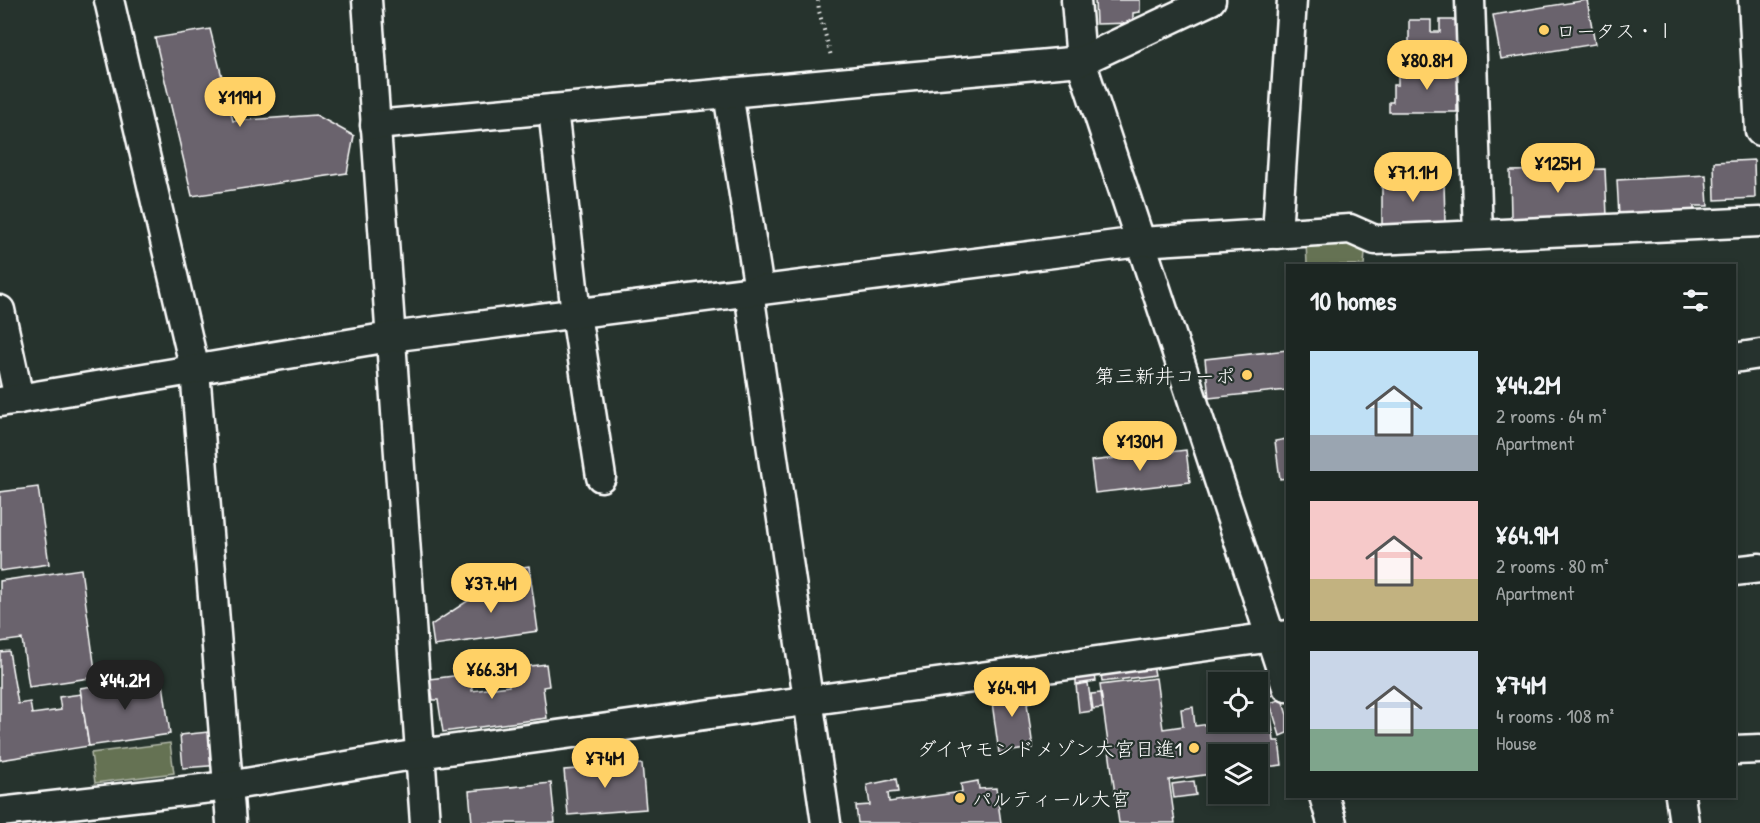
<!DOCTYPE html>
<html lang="en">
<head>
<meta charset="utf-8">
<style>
	:root { --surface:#1c2622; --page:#29322f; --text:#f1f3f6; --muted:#a0a5a5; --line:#3a4340; --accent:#ffd166 }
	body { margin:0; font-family:"Patrick Hand","Klee One",sans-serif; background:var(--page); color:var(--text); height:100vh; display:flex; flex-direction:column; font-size:22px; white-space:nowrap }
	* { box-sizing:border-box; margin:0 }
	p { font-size:20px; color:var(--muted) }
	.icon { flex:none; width:33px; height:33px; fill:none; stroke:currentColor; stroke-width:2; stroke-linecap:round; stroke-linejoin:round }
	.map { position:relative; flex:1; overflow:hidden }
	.drawer { position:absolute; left:1286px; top:264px; width:450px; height:534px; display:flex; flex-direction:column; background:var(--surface); border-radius:0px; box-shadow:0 3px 9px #0003,0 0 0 2px var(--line) }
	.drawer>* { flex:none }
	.fabs { position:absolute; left:1208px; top:672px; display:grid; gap:12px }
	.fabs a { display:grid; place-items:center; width:60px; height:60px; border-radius:0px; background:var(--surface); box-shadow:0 3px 9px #0003,0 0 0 2px var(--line); font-size:30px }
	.price { position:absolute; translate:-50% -51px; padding:0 14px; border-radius:21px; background:var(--accent); color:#111; font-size:20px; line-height:39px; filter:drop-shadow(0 2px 3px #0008) }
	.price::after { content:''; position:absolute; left:50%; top:36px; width:18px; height:14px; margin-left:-9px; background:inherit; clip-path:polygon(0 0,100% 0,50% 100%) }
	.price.active { background:#222; color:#fff }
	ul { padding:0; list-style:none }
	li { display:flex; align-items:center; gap:18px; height:150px; padding:0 24px }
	li span { display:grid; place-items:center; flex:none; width:168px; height:120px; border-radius:0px; color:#555 }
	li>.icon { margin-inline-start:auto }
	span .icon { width:72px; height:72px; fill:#fffc; stroke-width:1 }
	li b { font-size:26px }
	h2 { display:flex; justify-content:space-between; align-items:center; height:72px; padding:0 24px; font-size:26px }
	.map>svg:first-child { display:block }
	.green { fill:#657253; stroke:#b2b8a9; stroke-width:1.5 }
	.building { fill:#6b646d; stroke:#fff; stroke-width:1.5 }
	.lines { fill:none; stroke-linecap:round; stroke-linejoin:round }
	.minor-casing { stroke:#fff; stroke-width:33 }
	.path { stroke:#fff; stroke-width:4; stroke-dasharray:1.5 4.5; stroke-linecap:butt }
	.minor { stroke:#26332d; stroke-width:28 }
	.poi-dot { fill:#ffd166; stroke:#26332d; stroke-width:2 }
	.labels { text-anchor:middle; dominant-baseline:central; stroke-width:4.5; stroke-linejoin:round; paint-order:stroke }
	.poi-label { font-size:20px; fill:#fff; stroke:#26332d; text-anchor:start }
</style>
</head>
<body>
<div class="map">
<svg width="1760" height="823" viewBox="0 0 1760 823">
	<rect width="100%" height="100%" fill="#26332d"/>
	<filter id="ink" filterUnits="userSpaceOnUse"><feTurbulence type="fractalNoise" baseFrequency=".0167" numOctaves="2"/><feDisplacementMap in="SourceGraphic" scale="12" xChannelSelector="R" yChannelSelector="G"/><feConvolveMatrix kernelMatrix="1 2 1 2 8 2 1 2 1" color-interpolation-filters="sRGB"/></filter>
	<g filter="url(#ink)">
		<!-- green -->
		<g class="green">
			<polygon points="1306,241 1366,241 1364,265 1307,265"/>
			<polygon points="170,743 174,773 95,783 91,753"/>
		</g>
		<!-- building -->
		<g class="building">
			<polygon points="1095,0 1140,0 1140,12 1133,13 1133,23 1096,24"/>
			<polygon points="1587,0 1595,44 1501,59 1493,15"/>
			<polygon points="1409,20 1431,20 1431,32 1440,32 1440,20 1459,20 1459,63 1409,62"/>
			<polygon points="210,29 233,121 316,115 354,136 347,173 192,196 155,38"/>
			<polygon points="1398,70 1464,70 1464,93 1457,93 1457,112 1389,112 1389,102 1393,102 1393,85 1398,85"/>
			<polygon points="1754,160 1755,198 1715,200 1714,162"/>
			<polygon points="1605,169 1607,216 1511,218 1510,171"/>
			<polygon points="1706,175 1708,206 1694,206 1694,211 1619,216 1617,180"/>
			<polygon points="1444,181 1445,223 1382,224 1382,182"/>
			<polygon points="1287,350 1287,390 1209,398 1205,359"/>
			<polygon points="1287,439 1287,478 1280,479 1275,441"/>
			<polygon points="1186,450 1190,482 1095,493 1091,461"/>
			<polygon points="38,487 49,564 0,571 0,492"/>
			<polygon points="529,566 538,631 434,646 431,625 472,598 512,593 509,569"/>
			<polygon points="81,569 96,677 29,687 22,639 0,642 0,581"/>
			<polygon points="9,651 18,704 30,702 32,714 61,710 59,697 81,694 89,746 0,760 0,652"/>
			<polygon points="546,664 549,686 543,687 547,718 443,732 438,700 433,700 430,679 461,675 462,682 471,680 472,691 509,686 508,675 515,674 514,668"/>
			<polygon points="1153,665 1155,675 1102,682 1101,672"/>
			<polygon points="1095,675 1096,681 1076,684 1076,678"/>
			<polygon points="162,676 170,734 89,746 80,688"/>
			<polygon points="1156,678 1163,729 1183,726 1181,709 1193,707 1195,726 1226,722 1257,722 1257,717 1271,715 1274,741 1279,741 1282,765 1257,768 1257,754 1218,754 1218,773 1169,780 1175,823 1119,823 1100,685"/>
			<polygon points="1275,682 1280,694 1265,697 1262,686"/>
			<polygon points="1024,683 1025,691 1030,691 1031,702 1027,703 1033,748 999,753 990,688"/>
			<polygon points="1088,683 1092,711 1079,713 1076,685"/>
			<polygon points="1101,693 1103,708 1093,709 1091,694"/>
			<polygon points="1282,699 1287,715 1287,733 1280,736 1270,703"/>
			<polygon points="218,731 221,765 183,768 180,735"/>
			<polygon points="642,764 646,809 568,815 564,770"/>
			<polygon points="896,779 898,792 888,793 889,802 962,792 961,784 978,781 979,789 996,788 1001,823 858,823 856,806 870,805 867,785"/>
			<polygon points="1194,781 1196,795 1174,798 1172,784"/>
			<polygon points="551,783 555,823 472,823 469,791"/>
		</g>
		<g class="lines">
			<defs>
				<g id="minor">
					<polyline points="109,0 195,370 231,823"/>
					<polyline points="367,0 425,823"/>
					<polyline points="1076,0 1081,61 1287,687"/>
					<polyline points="1470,0 1478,235"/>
					<polyline points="1753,0 1760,131"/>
					<polyline points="728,93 759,290"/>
					<polyline points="553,109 576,314 601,477"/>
					<polyline points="375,125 1081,61 1211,0"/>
					<polyline points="1277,234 1292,0"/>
					<polyline points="749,292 826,823"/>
					<polyline points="0,310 19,399"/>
					<polyline points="1734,358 1760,354"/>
					<polyline points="0,402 390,337 1140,242 1350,229 1375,240 1760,222"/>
					<polyline points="1734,571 1760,568"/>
					<polyline points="1734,750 1760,749"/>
					<polyline points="1324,796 1332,823"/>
					<polyline points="1680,796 1684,823"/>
					<polyline points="0,812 228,786 419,754 1287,635"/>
				</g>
			</defs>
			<!-- minor casing -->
			<use href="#minor" class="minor-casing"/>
			<!-- path -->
			<polyline class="path" points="818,0 819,11 831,56"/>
			<!-- minor -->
			<use href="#minor" class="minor"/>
		</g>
	</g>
	<!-- markers -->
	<g class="poi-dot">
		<circle cx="1544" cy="30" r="6"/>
		<circle cx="1247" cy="375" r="6"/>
		<circle cx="1194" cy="748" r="6"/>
		<circle cx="960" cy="798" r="6"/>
	</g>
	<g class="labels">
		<!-- poi labels -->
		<g class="poi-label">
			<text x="1556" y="30">ロータス・Ⅰ</text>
			<text x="1235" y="375" text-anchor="end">第三新井コーポ</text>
			<text x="1182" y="748" text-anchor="end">ダイヤモンドメゾン大宮日進1</text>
			<text x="972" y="798">パルティール大宮</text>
		</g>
	</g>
</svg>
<div class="fabs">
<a><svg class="icon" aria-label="locate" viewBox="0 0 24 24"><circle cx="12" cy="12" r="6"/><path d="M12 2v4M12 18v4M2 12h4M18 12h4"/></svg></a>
<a><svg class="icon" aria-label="layers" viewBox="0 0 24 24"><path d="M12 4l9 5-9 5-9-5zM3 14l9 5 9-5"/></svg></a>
</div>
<b class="price" style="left:1427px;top:91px">¥80.8M</b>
<b class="price" style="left:240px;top:128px">¥119M</b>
<b class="price" style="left:1558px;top:194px">¥125M</b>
<b class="price" style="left:1413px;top:203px">¥71.1M</b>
<b class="price" style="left:1140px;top:472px">¥130M</b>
<b class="price" style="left:491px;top:614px">¥37.4M</b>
<b class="price" style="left:492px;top:700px">¥66.3M</b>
<b class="price active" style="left:125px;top:711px">¥44.2M</b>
<b class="price" style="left:1012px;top:718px">¥64.9M</b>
<b class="price" style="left:605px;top:789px">¥74M</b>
<section class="drawer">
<h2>10 homes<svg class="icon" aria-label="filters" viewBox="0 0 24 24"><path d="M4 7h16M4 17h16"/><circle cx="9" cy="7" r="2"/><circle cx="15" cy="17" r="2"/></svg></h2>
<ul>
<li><span style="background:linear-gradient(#bfe0f5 70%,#9aa5b1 0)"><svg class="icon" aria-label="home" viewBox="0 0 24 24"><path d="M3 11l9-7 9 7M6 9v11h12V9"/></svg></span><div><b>¥44.2M</b><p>2 rooms · 64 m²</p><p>Apartment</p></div></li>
<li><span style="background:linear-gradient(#f6c9c9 65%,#c2b280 0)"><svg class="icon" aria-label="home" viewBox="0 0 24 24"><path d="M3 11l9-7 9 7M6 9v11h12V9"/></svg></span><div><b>¥64.9M</b><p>2 rooms · 80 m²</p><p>Apartment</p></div></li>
<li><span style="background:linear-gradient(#c9d6e8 65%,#7fa58c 0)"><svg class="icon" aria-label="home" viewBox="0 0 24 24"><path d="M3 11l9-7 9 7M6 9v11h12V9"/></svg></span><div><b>¥74M</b><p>4 rooms · 108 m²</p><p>House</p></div></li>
</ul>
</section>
</div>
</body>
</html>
